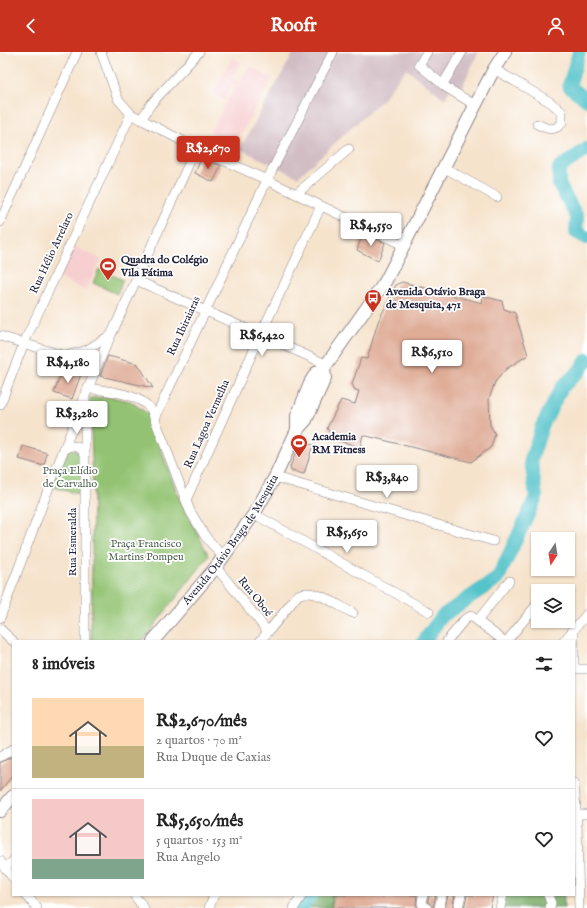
<!DOCTYPE html>
<html lang="pt">
<head>
<meta charset="utf-8">
<style>
	:root { --surface:#fff; --page:#f6f6f6; --text:#222; --muted:#767676; --line:#e0e0e0; --accent:#c8321e }
	body { margin:0; font-family:"IM FELL English",serif; background:var(--page); color:var(--text); height:100vh; display:flex; flex-direction:column; font-size:15px; white-space:nowrap }
	* { box-sizing:border-box; margin:0 }
	p { font-size:13px; color:var(--muted) }
	.icon { flex:none; width:22px; height:22px; fill:none; stroke:currentColor; stroke-width:2; stroke-linecap:round; stroke-linejoin:round }
	.map { position:relative; flex:1; overflow:hidden }
	.drawer { position:absolute; left:12px; top:588px; width:563px; height:256px; display:flex; flex-direction:column; background:var(--surface); border-radius:0px; box-shadow:0 1px 3px #0004 }
	.drawer>* { flex:none }
	.needle { width:26px; rotate:192deg }
	.buttons { position:absolute; left:531px; top:480px; display:grid; gap:8px }
	.buttons a { display:grid; place-items:center; width:44px; height:44px; border-radius:0px; background:var(--surface); box-shadow:0 1px 3px #0004; font-size:20px }
	.price { position:absolute; translate:-50% -34px; padding:0 9px; border-radius:4px; background:#fff; color:#222; font-size:13px; line-height:26px; filter:drop-shadow(0 1px 2px #0008) }
	.price::after { content:''; position:absolute; left:50%; top:24px; width:12px; height:9px; margin-left:-6px; background:inherit; clip-path:polygon(0 0,100% 0,50% 100%) }
	.price.on { background:var(--accent); color:#fff }
	ul { padding:0; list-style:none }
	li { display:flex; align-items:center; gap:12px; height:100px; padding:0 20px }
	li+li { border-top:1px solid var(--line) }
	li span { display:grid; place-items:center; flex:none; width:112px; height:80px; border-radius:0px; color:#555 }
	li>.icon { margin-inline-start:auto }
	span .icon { width:48px; height:48px; fill:#fffc; stroke-width:1 }
	li b { font-size:17px }
	h2 { display:flex; justify-content:space-between; align-items:center; height:48px; padding:0 20px; font-size:17px }
	header { display:flex; justify-content:space-between; align-items:center; height:52px; padding:0 20px; background:var(--accent); color:#fff; font-size:18px; font-weight:700 }
	.map>svg:first-child { display:block }
	.built { fill:#f7cfd0 }
	.industrial { fill:#d2bdc5 }
	.green { fill:#93c372; stroke:#5a7256 }
	.forest { fill:#76a964; stroke:#4c6650 }
	.lines { fill:none; stroke-linecap:round; stroke-linejoin:round }
	.river { stroke:#55c3ca; stroke-width:14 }
	.building { fill:#dfac96 }
	.minor-casing { stroke:#8c8284; stroke-width:10 }
	.major-casing { stroke:#8c8284; stroke-width:14 }
	.minor { stroke:#fff; stroke-width:9 }
	.major { stroke:#fff; stroke-width:12 }
	.labels { text-anchor:middle; dominant-baseline:central; stroke-width:3.5; stroke-linejoin:round; paint-order:stroke }
	.street-label { font-size:11px; fill:#22223b; stroke:#fff }
	.poi-label { font-size:11px; font-weight:bold; fill:#22223b; stroke:#fff; text-anchor:start }
	.park-label { font-size:11px; fill:#4f6251; stroke:#fff }
</style>
</head>
<body>
<header><svg class="icon" aria-label="back" viewBox="0 0 24 24"><path d="M15 5l-7 7 7 7"/></svg>Roofr<svg class="icon" aria-label="person" viewBox="0 0 24 24"><circle cx="12" cy="8" r="4"/><path d="M4 21q1-7 8-7t8 7"/></svg></header>
<div class="map">
<svg width="587" height="856" viewBox="0 0 587 856">
	<rect width="100%" height="100%" fill="#fff"/>
	<filter id="ink" filterUnits="userSpaceOnUse"><feTurbulence type="fractalNoise" baseFrequency=".025" numOctaves="2"/><feDisplacementMap in="SourceGraphic" scale="8" xChannelSelector="R" yChannelSelector="G"/><feConvolveMatrix kernelMatrix="1 2 1 2 8 2 1 2 1" color-interpolation-filters="sRGB"/></filter>
	<filter id="wash" filterUnits="userSpaceOnUse"><feTurbulence type="fractalNoise" baseFrequency=".012" numOctaves="4" result="noise"/><feDisplacementMap in="SourceGraphic" scale="16" xChannelSelector="R" yChannelSelector="G"/><feGaussianBlur stdDeviation="0.9" result="paint"/><feColorMatrix in="noise" values="0 0 0 0 0 0 0 0 0 0 0 0 0 0 0 0 0 1.4 0 .05"/><feComposite in="paint" operator="in"/></filter>
	<g filter="url(#wash)">
		<rect width="100%" height="100%" fill="#f6e3cc"/>
		<!-- built -->
		<g class="built">
			<polygon points="232,6 241,10 232,26 240,30 249,14 272,26 235,93 210,80 235,34 232,33 224,48 213,41"/>
			<polygon points="73,194 101,207 86,239 58,225"/>
		</g>
		<!-- industrial -->
		<polygon class="industrial" points="294,0 477,0 478,1 461,37 451,35 445,47 406,17 381,49 298,125 240,97"/>
		<!-- green -->
		<g class="green">
			<polygon points="99,217 123,228 117,242 93,231"/>
			<polygon points="110,345 130,349 148,362 178,444 209,504 142,589 91,589 93,435 90,346"/>
			<polygon points="69,396 83,402 84,444 50,434"/>
		</g>
		<!-- forest -->
		<g class="forest">
			<polygon points="303,843 335,843 332,856 298,856"/>
			<polygon points="503,843 564,843 564,856 500,856"/>
		</g>
		<g class="lines">
			<!-- river -->
			<g class="river">
				<polyline points="579,0 569,34 587,48"/>
				<polyline points="587,97 559,116 559,132 577,165 576,180 587,186"/>
				<polyline points="424,589 442,564 498,526 536,445 531,408 542,374 562,335 579,319 587,308"/>
				<polyline points="300,856 311,843"/>
			</g>
		</g>
		<g id="blocks">
			<!-- building -->
			<g class="building">
				<polygon points="205,107 221,114 213,130 195,121 200,109"/>
				<polygon points="363,181 385,191 378,209 357,198"/>
				<polygon points="402,230 482,251 483,244 502,249 504,257 515,261 528,303 506,317 495,330 489,347 490,373 495,382 491,395 471,410 363,383 360,395 333,387 327,376 341,348 355,352 359,339 355,338 352,332 361,306 367,307 378,270 396,233"/>
				<polygon points="108,304 138,312 153,336 100,324"/>
				<polygon points="63,316 81,322 72,347 54,341"/>
				<polygon points="300,390 313,393 304,422 291,419 290,415"/>
				<polygon points="23,394 47,401 44,414 19,407"/>
				<polygon points="13,704 13,723 0,739 0,711"/>
				<polygon points="335,843 372,843 383,845 385,843 417,843 416,852 418,856 332,856"/>
				<polygon points="429,843 436,843 433,856 428,849"/>
				<polygon points="448,843 455,843 452,856 445,856"/>
				<polygon points="467,843 493,843 490,856 464,856"/>
			</g>
		</g>
	</g>
	<g filter="url(#ink)">
		<use href="#blocks" fill-opacity="0" stroke="#8c8284" stroke-width="1"/>
		<g class="lines">
			<defs>
				<g id="minor">
					<polyline points="101,0 118,47 131,62 196,96 267,128 403,193"/>
					<polyline points="427,0 419,13 447,36 475,53"/>
					<path d="M494,17L550,50L562,60V71C554,80 547,77 537,72"/>
					<polyline points="443,32 462,0"/>
					<polyline points="141,68 151,52 199,0"/>
					<polyline points="443,115 497,145"/>
					<polyline points="296,142 349,97"/>
					<polyline points="0,170 77,0"/>
					<polyline points="138,229 326,312"/>
					<polyline points="0,284 97,314"/>
					<polyline points="69,303 87,298 109,284"/>
					<path d="M88,336C109,340 136,340 151,357L190,459L205,484L223,505"/>
					<polyline points="0,353 24,291 131,62"/>
					<polyline points="155,366 267,128 333,0"/>
					<path d="M63,399C72,392 78,392 85,402"/>
					<polyline points="275,425 493,489"/>
					<polyline points="186,448 260,284 321,154"/>
					<polyline points="254,462 429,560"/>
					<polyline points="216,515 268,580 260,589"/>
					<polyline points="0,566 49,435 97,314 196,96"/>
					<polyline points="478,568 509,529"/>
					<polyline points="0,577 13,589"/>
					<polyline points="574,577 574,617 587,617"/>
					<path d="M268,580L298,543C315,535 338,554 353,561"/>
					<polyline points="85,589 85,348"/>
					<polyline points="447,589 465,567 471,564 504,589"/>
					<polyline points="507,589 538,551"/>
					<polyline points="564,589 587,562"/>
					<polyline points="0,705 13,697"/>
					<polyline points="574,731 577,771 579,856"/>
					<polyline points="577,762 587,762"/>
					<polyline points="0,809 13,826"/>
					<polyline points="5,816 13,809"/>
					<polyline points="26,843 37,856"/>
					<polyline points="134,843 144,856"/>
					<polyline points="423,843 422,852 427,856"/>
					<polyline points="548,843 551,851 550,856"/>
					<polyline points="209,856 214,843"/>
					<polyline points="294,856 302,843"/>
					<polyline points="439,856 442,843"/>
					<polyline points="458,856 461,843"/>
					<polyline points="500,856 503,843"/>
				</g>
				<g id="major">
					<polyline points="297,378 297,364 311,329 316,321 324,316 385,230 494,17 505,0"/>
					<path id="s1" d="M153,589L216,515L254,462L275,425L297,378L306,368L325,326L324,316"/>
					<polyline points="0,759 13,744"/>
				</g>
			</defs>
			<!-- minor casing -->
			<use href="#minor" class="minor-casing"/>
			<!-- major casing -->
			<use href="#major" class="major-casing"/>
			<!-- minor -->
			<use href="#minor" class="minor"/>
			<!-- major -->
			<use href="#major" class="major"/>
		</g>
	</g>
	<!-- icons -->
	<defs>
		<symbol id="stadium-pin" viewBox="-11 -11 22 30"><path d="M0 17L-7.5 6A9.5 9.5 0 1 1 7.5 6Z" fill="#c8321e" stroke="#fff"/><path d="M0-5a6.5 5 0 1 0 0 10a6.5 5 0 1 0 0-10ZM-3.5-1.8h7v3.6h-7Z" fill="#fff"/></symbol>
		<symbol id="bus-pin" viewBox="-11 -11 22 30"><path d="M0 17L-7.5 6A9.5 9.5 0 1 1 7.5 6Z" fill="#c8321e" stroke="#fff"/><path d="M-5-6H5V4H4V6H2V4H-2V6H-4V4H-5ZM-3.5-4V0h7V-4ZM-3.5 1.2v1.5H-2V1.2ZM2 1.2v1.5H3.5V1.2Z" fill="#fff"/></symbol>
	</defs>
	<g fill-rule="evenodd">
		<use href="#stadium-pin" x="98" y="204" width="20" height="27"/>
		<use href="#bus-pin" x="363" y="236" width="20" height="27"/>
		<use href="#stadium-pin" x="289" y="381" width="20" height="27"/>
	</g>
	<g class="labels">
		<!-- street labels -->
		<g class="street-label">
			<text transform="translate(52 201) rotate(-65)">Rua Hélio Arrelaro</text>
			<text transform="translate(184 274) rotate(-65)">Rua Ibiraiaras</text>
			<text transform="translate(207 372) rotate(-66)">Rua Lagoa Vermelha</text>
			<text stroke="none"><textPath href="#s1" startOffset="128">Avenida Otávio Braga de Mesquita</textPath></text>
			<text transform="translate(73 490) rotate(-90)">Rua Esmeralda</text>
			<text transform="translate(255 545) rotate(51)">Rua Oboé</text>
		</g>
		<!-- poi labels -->
		<g class="poi-label">
			<text x="121" y="208">Quadra do Colégio<tspan x="121" dy="13">Vila Fátima</tspan></text>
			<text x="386" y="240">Avenida Otávio Braga<tspan x="386" dy="13">de Mesquita, 471</tspan></text>
			<text x="312" y="385">Academia<tspan x="312" dy="13">RM Fitness</tspan></text>
		</g>
		<!-- park labels -->
		<g class="park-label">
			<text x="70" y="419">Praça Elídio<tspan x="70" dy="13">de Carvalho</tspan></text>
			<text x="146" y="492">Praça Francisco<tspan x="146" dy="13">Martins Pompeu</tspan></text>
		</g>
	</g>
</svg>
<div class="buttons">
<a><svg class="needle" viewBox="-14 -14 28 28"><path d="M0-13l5 13h-10z" fill="#e53935"/><path d="M0 13l5-13h-10z" fill="#767676"/></svg></a>
<a><svg class="icon" aria-label="layers" viewBox="0 0 24 24"><path d="M12 4l9 5-9 5-9-5zM3 14l9 5 9-5"/></svg></a>
</div>
<b class="price on" style="left:208px;top:118px">R$2,670</b>
<b class="price" style="left:371px;top:195px">R$4,550</b>
<b class="price" style="left:262px;top:305px">R$6,420</b>
<b class="price" style="left:432px;top:322px">R$6,510</b>
<b class="price" style="left:68px;top:332px">R$4,180</b>
<b class="price" style="left:77px;top:383px">R$3,280</b>
<b class="price" style="left:387px;top:447px">R$3,840</b>
<b class="price" style="left:347px;top:502px">R$5,650</b>
<section class="drawer">
<h2>8 imóveis<svg class="icon" aria-label="filters" viewBox="0 0 24 24"><path d="M4 7h16M4 17h16"/><circle cx="9" cy="7" r="2"/><circle cx="15" cy="17" r="2"/></svg></h2>
<ul>
<li><span style="background:linear-gradient(#ffd9b3 60%,#c2b280 0)"><svg class="icon" aria-label="home" viewBox="0 0 24 24"><path d="M3 11l9-7 9 7M6 9v11h12V9"/></svg></span><div><b>R$2,670/mês</b><p>2 quartos · 70 m²</p><p>Rua Duque de Caxias</p></div><svg class="icon" aria-label="heart" viewBox="0 0 24 24"><path d="M12 20l-8-8c-3-5 5-10 8-4 3-6 11-1 8 4z"/></svg></li>
<li><span style="background:linear-gradient(#f6c9c9 75%,#7fa58c 0)"><svg class="icon" aria-label="home" viewBox="0 0 24 24"><path d="M3 11l9-7 9 7M6 9v11h12V9"/></svg></span><div><b>R$5,650/mês</b><p>5 quartos · 153 m²</p><p>Rua Angelo</p></div><svg class="icon" aria-label="heart" viewBox="0 0 24 24"><path d="M12 20l-8-8c-3-5 5-10 8-4 3-6 11-1 8 4z"/></svg></li>
</ul>
</section>
</div>
</body>
</html>
